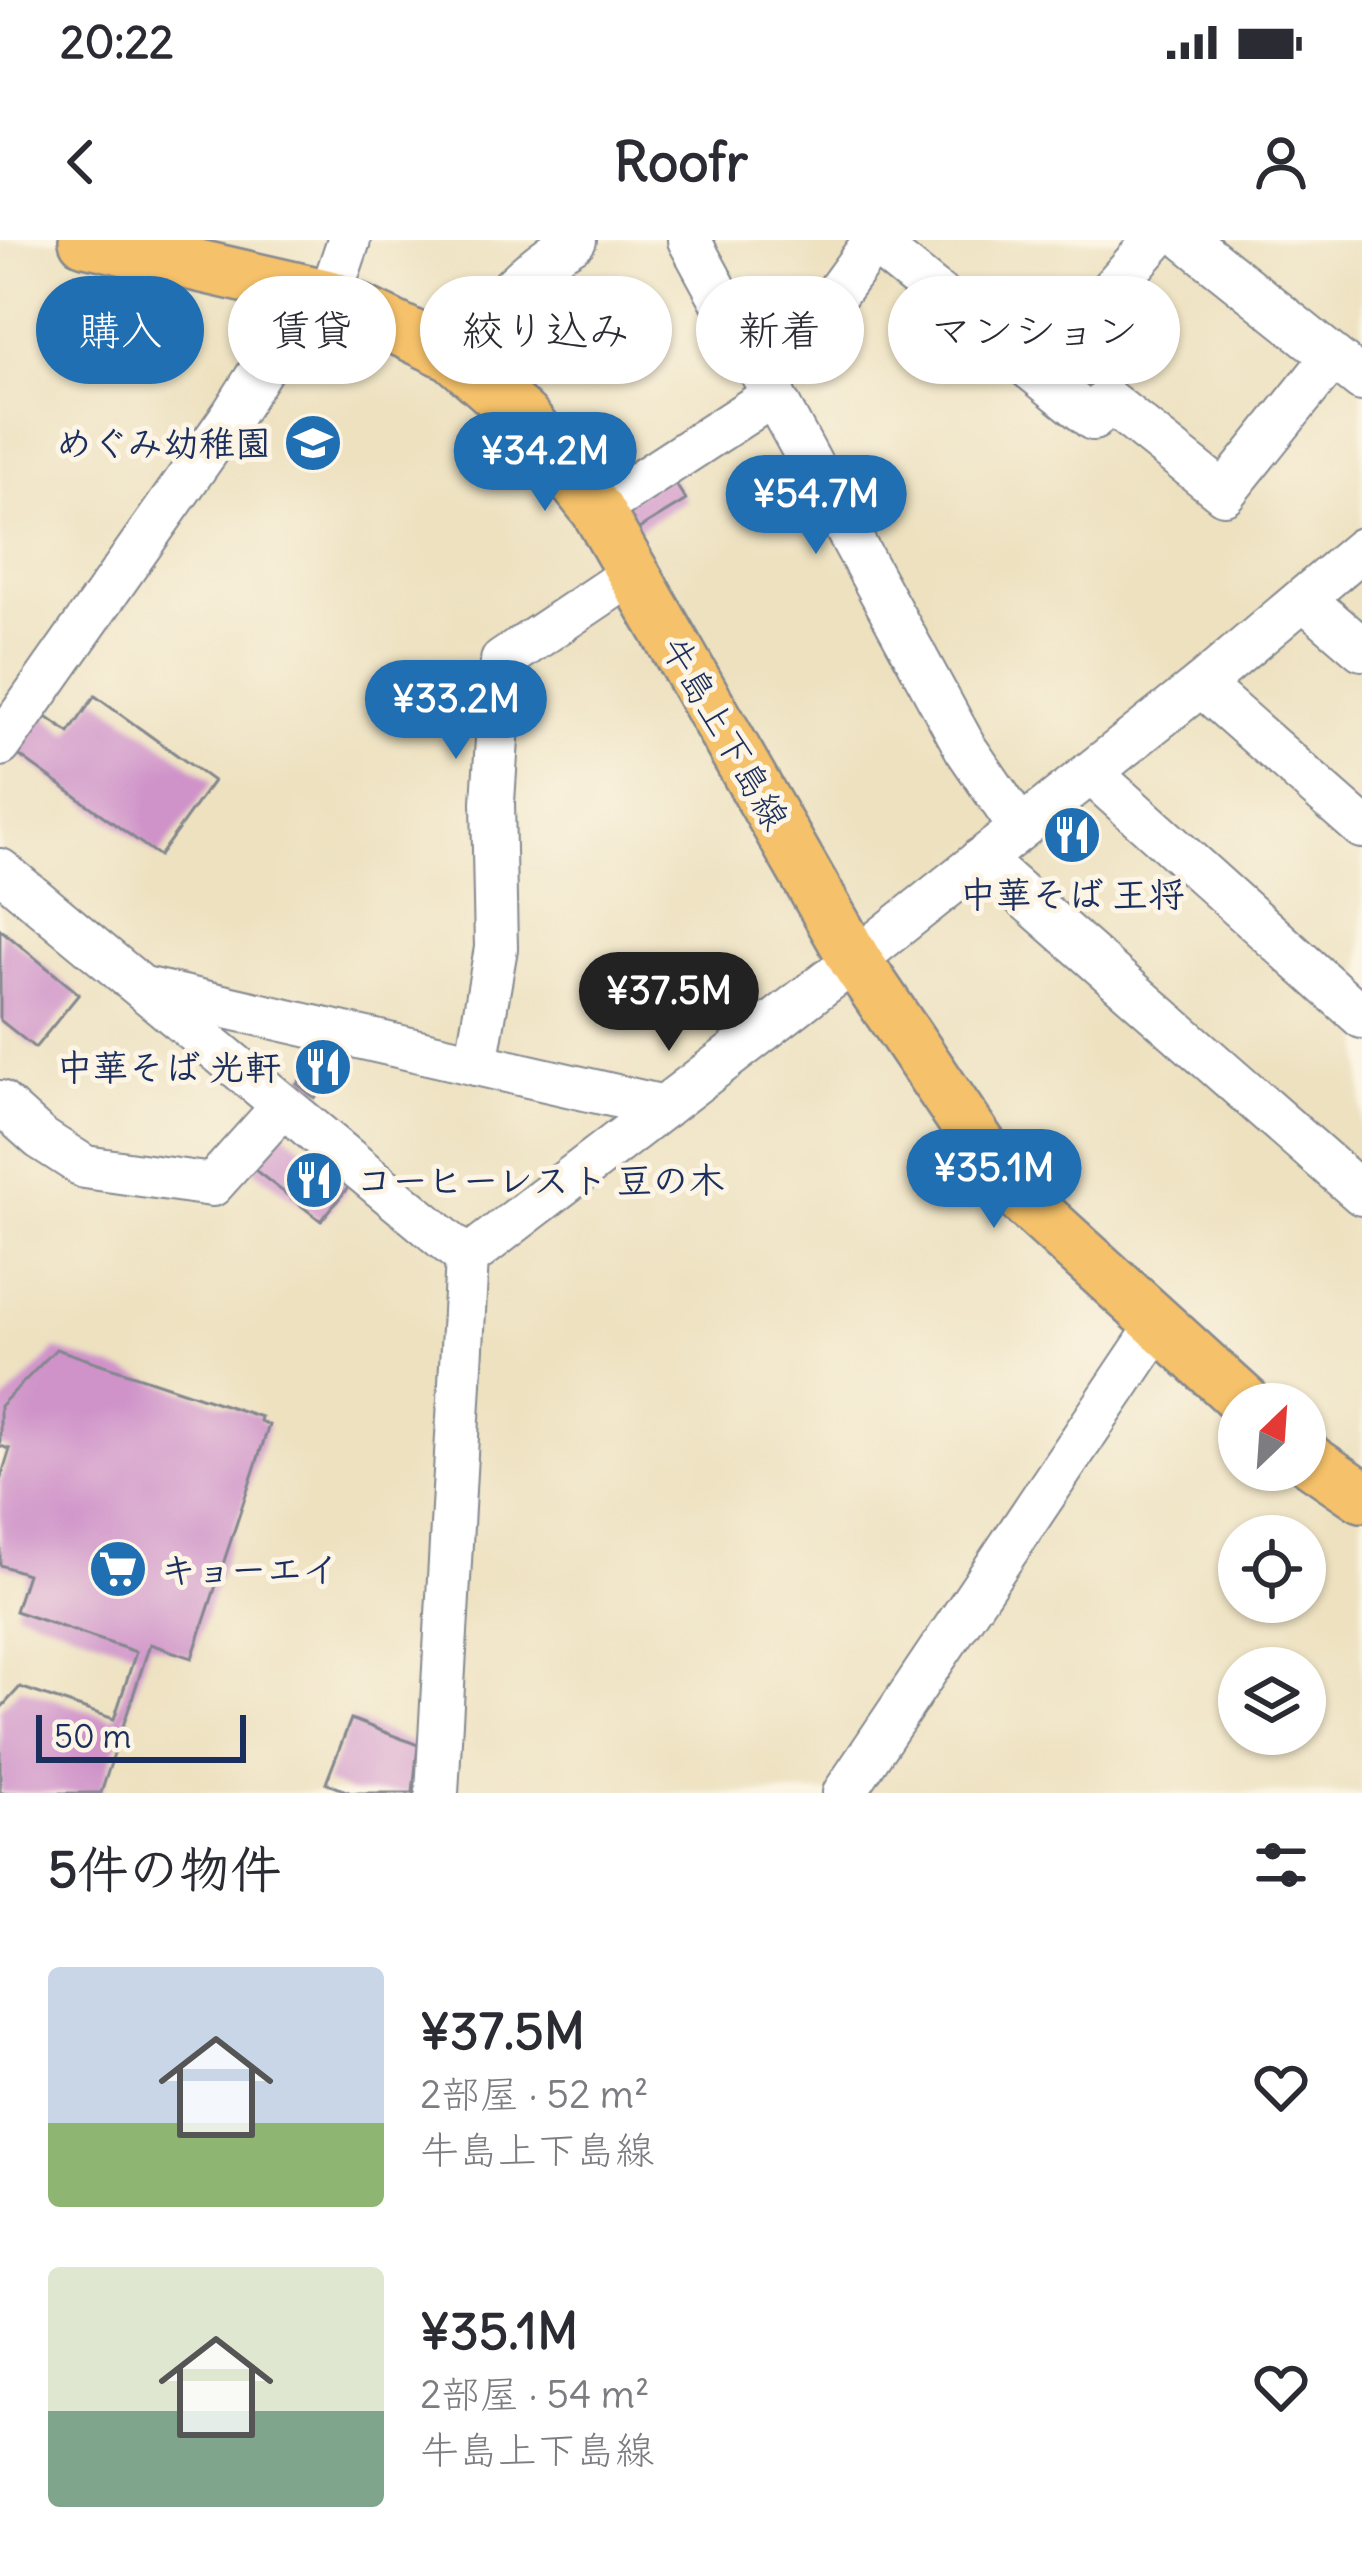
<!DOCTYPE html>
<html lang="ja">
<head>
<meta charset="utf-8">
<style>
	:root { --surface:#fff; --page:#f7f7f7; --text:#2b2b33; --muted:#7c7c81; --accent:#1f6fb2 }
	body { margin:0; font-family:Delius,"Klee One",sans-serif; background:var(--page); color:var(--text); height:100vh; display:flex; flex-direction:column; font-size:45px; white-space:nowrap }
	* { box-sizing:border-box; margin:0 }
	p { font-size:39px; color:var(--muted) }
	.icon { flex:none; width:66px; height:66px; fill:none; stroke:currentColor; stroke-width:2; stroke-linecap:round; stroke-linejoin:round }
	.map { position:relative; height:1553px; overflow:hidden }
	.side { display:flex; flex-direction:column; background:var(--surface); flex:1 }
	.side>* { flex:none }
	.top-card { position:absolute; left:36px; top:36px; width:1290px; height:108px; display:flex; gap:24px }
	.needle { width:78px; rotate:25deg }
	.fabs { position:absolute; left:1218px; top:1143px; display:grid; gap:24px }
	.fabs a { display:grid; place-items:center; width:108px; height:108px; border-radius:50%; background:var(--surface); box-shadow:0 3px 9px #0004; font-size:60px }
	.scale { position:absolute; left:36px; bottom:30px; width:210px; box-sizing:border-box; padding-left:12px; border:6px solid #1b2f5e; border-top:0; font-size:33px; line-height:42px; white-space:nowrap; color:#1b2f5e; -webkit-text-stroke:9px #fcf5e5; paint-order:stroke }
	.price { position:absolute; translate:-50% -102px; padding:0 27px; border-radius:42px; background:var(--accent); color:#fff; font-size:39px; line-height:78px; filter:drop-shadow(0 3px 6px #0008) }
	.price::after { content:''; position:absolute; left:50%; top:72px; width:36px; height:27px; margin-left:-18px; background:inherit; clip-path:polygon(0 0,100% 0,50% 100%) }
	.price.current { background:#222; color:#fff }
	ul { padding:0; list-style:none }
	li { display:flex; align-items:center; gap:36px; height:300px; padding:0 48px }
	li span { display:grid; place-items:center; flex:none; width:336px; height:240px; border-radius:12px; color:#555 }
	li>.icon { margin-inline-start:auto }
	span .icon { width:144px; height:144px; fill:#fffc; stroke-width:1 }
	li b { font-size:51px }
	h2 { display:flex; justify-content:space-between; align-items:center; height:144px; padding:0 48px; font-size:51px }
	.tag { padding:0 42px; border-radius:54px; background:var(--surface); box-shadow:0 3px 9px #0004; font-size:42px; line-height:108px }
	.tag.current { background:var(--accent); color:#fff }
	.status { display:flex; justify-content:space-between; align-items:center; height:84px; padding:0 60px; background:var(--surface); direction:ltr }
	.status svg { height:33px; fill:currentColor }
	header { display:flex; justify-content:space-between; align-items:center; height:156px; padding:0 48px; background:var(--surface); font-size:54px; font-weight:700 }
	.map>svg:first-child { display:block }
	.building { fill:#cf93c9 }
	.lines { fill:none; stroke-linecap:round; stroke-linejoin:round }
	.minor-casing { stroke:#84888f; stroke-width:46 }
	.major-casing { stroke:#84888f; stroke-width:56 }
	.minor { stroke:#fff; stroke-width:42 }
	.major { stroke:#f5c16b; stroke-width:51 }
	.labels { text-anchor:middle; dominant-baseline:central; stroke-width:10; stroke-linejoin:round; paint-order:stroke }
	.poi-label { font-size:36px; font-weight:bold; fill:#1b2f5e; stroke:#fcf5e5; text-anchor:end }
	.street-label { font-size:36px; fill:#1b2f5e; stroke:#fcf5e5 }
</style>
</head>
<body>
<div class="status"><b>20:22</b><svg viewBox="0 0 49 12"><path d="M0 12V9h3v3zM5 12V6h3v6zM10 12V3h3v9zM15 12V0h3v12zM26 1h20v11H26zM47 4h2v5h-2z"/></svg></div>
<header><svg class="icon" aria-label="back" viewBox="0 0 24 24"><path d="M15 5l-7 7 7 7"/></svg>Roofr<svg class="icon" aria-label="person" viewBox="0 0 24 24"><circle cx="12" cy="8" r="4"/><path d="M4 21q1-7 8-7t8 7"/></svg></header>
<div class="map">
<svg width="1362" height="1553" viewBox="0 0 1362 1553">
	<rect width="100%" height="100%" fill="#fcf5e5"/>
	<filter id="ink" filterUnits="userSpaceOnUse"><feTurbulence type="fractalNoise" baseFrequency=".00833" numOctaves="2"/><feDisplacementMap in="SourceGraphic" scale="24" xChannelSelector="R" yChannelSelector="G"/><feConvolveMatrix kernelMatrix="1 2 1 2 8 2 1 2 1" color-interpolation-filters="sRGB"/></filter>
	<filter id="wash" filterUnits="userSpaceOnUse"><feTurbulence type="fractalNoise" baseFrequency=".004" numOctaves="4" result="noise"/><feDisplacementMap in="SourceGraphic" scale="48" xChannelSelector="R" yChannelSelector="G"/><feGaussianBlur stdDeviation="2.7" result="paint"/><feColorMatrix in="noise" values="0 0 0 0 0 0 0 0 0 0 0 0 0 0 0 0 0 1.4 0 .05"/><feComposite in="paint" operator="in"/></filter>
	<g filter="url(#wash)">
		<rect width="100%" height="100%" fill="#ede1c0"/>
		<g id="blocks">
			<!-- building -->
			<g class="building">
				<polygon points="669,234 686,260 634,292 618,266"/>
				<polygon points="95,456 213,541 159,616 17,514 44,475 69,493"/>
				<polygon points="0,689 79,754 35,808 0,780"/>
				<polygon points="331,803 348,817 315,858 297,844"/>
				<polygon points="280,889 351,944 321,981 251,927"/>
				<polygon points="56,1109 261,1177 260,1181 269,1185 192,1418 150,1404 101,1553 0,1553 0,1469 20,1447 114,1479 136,1412 15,1371 27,1334 0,1325 0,1241 10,1209 0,1206 0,1166"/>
				<polygon points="351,1479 418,1505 413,1553 351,1553 326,1543"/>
			</g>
		</g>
	</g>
	<g filter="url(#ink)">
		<use href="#blocks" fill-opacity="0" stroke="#84888f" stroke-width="3"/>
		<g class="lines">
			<defs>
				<g id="minor">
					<polyline points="689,0 966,509 1020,588"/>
					<polyline points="1187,0 1362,140"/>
					<polyline points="873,2 1093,179 1107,160 1224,253 1333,117"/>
					<polyline points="1109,52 1155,0"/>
					<polyline points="330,56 349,0"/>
					<path d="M452,115C488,71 526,28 575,0"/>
					<polyline points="767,149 875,0"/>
					<polyline points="597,270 772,156"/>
					<polyline points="1305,360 1362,409"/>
					<polyline points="1201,445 1362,587"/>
					<polyline points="0,505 233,174 285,92 306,50"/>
					<polyline points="1091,533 1362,777"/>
					<polyline points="981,619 1362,954"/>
					<polyline points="0,630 467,1018"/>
					<polyline points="148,749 664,867"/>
					<polyline points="476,824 496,708 493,562 502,421 633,333"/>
					<polyline points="0,862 40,898 85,927 212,945 283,866"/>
					<polyline points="437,1553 467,1018 855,720 1201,445 1362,309"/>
					<polyline points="844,1553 1159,1084"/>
				</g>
				<g id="major">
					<polyline points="85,0 330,56 452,115 523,177 597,270 855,720 1008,946 1247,1164"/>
					<polyline points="1305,1217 1362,1256"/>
				</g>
			</defs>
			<!-- minor casing -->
			<use href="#minor" class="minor-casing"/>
			<!-- major casing -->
			<use href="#major" class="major-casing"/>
			<!-- minor -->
			<use href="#minor" class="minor"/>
			<!-- major -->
			<use href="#major" class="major"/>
		</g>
	</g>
	<!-- icons -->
	<defs>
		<symbol id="school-disc" viewBox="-11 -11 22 22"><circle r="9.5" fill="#1f6fb2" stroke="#fcf5e5"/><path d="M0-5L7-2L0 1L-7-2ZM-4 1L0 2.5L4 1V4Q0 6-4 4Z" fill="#fff"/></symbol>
		<symbol id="restaurant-disc" viewBox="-11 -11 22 22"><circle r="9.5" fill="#1f6fb2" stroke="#fcf5e5"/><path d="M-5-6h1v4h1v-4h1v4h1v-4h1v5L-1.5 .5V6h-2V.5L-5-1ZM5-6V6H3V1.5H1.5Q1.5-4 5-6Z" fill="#fff"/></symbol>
		<symbol id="supermarket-disc" viewBox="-11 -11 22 22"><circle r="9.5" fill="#1f6fb2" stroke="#fcf5e5"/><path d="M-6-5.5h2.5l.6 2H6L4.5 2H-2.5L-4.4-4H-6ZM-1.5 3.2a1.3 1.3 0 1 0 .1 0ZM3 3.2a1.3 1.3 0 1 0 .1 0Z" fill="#fff"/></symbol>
	</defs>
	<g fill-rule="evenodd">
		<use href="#school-disc" x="280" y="170" width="66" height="66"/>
		<use href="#restaurant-disc" x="1039" y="562" width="66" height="66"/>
		<use href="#restaurant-disc" x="290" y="794" width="66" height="66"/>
		<use href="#restaurant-disc" x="281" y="907" width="66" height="66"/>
		<use href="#supermarket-disc" x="85" y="1296" width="66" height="66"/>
	</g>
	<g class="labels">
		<!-- poi labels -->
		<g class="poi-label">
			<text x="271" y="203">めぐみ幼稚園</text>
			<text x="1072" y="654" text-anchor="middle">中華そば 王将</text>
			<text x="281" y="827">中華そば 光軒</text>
			<text x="356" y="940" text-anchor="start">コーヒーレスト 豆の木</text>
			<text x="160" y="1329" text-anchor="start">キョーエイ</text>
		</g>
		<!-- street labels -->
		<g class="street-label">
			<text transform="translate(725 493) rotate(60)">牛島上下島線</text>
		</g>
	</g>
</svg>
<div class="fabs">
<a><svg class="needle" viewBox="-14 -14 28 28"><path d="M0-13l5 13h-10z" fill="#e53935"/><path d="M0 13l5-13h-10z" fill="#7c7c81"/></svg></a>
<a><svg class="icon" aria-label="locate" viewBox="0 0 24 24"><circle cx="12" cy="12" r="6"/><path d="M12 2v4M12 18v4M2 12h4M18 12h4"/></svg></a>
<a><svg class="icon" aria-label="layers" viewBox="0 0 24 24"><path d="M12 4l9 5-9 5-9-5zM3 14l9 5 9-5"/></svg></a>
</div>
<div class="scale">50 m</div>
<b class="price" style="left:545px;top:274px">¥34.2M</b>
<b class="price" style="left:816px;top:317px">¥54.7M</b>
<b class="price" style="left:456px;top:522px">¥33.2M</b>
<b class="price current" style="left:669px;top:814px">¥37.5M</b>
<b class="price" style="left:994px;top:991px">¥35.1M</b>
<div class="top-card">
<a class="tag current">購入</a>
<a class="tag">賃貸</a>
<a class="tag">絞り込み</a>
<a class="tag">新着</a>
<a class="tag">マンション</a>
</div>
</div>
<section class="side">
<h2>5件の物件<svg class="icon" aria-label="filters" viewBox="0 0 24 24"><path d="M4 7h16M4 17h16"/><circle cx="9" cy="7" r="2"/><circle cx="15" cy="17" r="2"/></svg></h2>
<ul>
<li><span style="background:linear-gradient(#c9d6e8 65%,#8fb573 0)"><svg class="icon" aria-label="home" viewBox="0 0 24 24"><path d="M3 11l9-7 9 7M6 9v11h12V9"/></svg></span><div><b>¥37.5M</b><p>2部屋 · 52 m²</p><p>牛島上下島線</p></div><svg class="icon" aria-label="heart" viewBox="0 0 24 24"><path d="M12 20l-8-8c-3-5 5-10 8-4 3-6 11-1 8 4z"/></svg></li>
<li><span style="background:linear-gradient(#dfe7d0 60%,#7fa58c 0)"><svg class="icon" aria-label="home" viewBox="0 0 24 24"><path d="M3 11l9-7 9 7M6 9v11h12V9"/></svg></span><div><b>¥35.1M</b><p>2部屋 · 54 m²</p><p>牛島上下島線</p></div><svg class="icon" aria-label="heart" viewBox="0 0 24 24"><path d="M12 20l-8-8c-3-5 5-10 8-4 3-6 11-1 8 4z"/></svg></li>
</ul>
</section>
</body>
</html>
